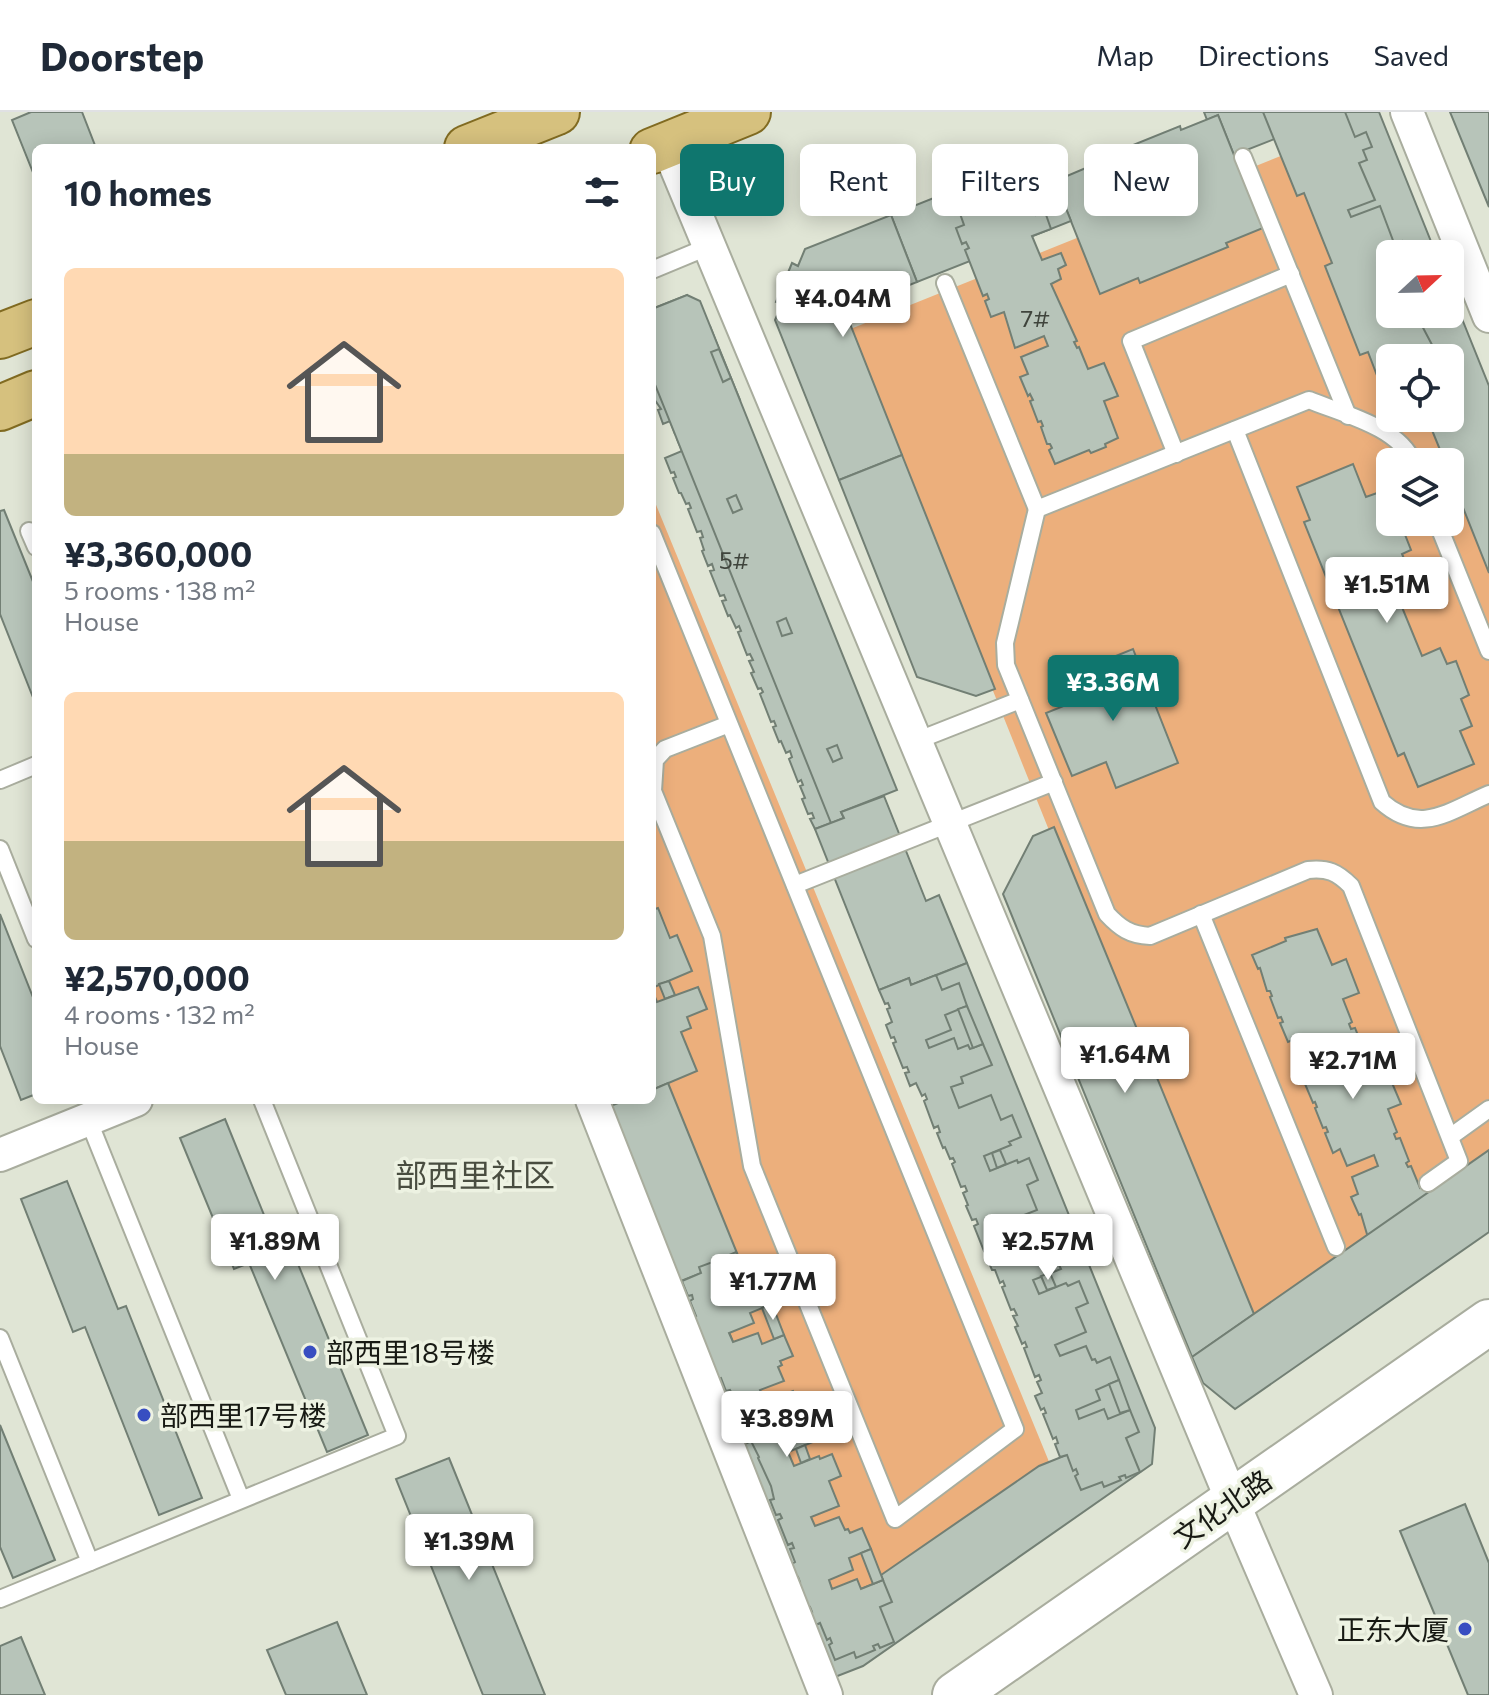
<!DOCTYPE html>
<html lang="en">
<head>
<meta charset="utf-8">
<style>
	:root { --surface:#fff; --page:#f6f6f7; --text:#1f2937; --muted:#747a83; --line:#e0e1e3; --accent:#0f766e }
	body { margin:0; font-family:Commissioner,"Noto Sans SC",sans-serif; background:var(--page); color:var(--text); height:100vh; display:flex; flex-direction:column; font-size:30px; white-space:nowrap }
	* { box-sizing:border-box; margin:0 }
	p { font-size:26px; color:var(--muted) }
	.icon { flex:none; width:44px; height:44px; fill:none; stroke:currentColor; stroke-width:2; stroke-linecap:round; stroke-linejoin:round }
	.map { position:relative; flex:1; overflow:hidden }
	.panel { position:absolute; left:32px; top:32px; width:624px; height:960px; display:flex; flex-direction:column; background:var(--surface); border-radius:12px; box-shadow:0 4px 20px #0003 }
	.panel>* { flex:none }
	.top-card { position:absolute; left:680px; top:32px; width:688px; height:72px; display:flex; gap:16px }
	.needle { width:52px; rotate:68deg }
	.controls { position:absolute; left:1376px; top:128px; display:grid; gap:16px }
	.controls a { display:grid; place-items:center; width:88px; height:88px; border-radius:12px; background:var(--surface); box-shadow:0 4px 20px #0003; font-size:40px }
	.price { position:absolute; translate:-50% -68px; padding:0 18px; border-radius:8px; background:#fff; color:#222; font-size:26px; line-height:52px; filter:drop-shadow(0 2px 4px #0008) }
	.price::after { content:''; position:absolute; left:50%; top:48px; width:24px; height:18px; margin-left:-12px; background:inherit; clip-path:polygon(0 0,100% 0,50% 100%) }
	.price.on { background:var(--accent); color:#fff }
	ul { padding:0; list-style:none }
	li { display:grid; align-content:center; gap:16px; height:424px; padding:0 32px }
	li span { display:grid; place-items:center; height:248px; border-radius:12px; color:#555 }
	li>.icon { margin-inline-start:auto }
	span .icon { width:144px; height:144px; fill:#fffc; stroke-width:1 }
	li b { font-size:34px }
	h2 { display:flex; justify-content:space-between; align-items:center; height:96px; padding:0 32px; font-size:34px }
	.pill { padding:0 28px; border-radius:12px; background:var(--surface); box-shadow:0 4px 20px #0003; font-size:28px; line-height:72px }
	.pill.on { background:var(--accent); color:#fff }
	header { display:flex; align-items:center; gap:48px; box-sizing:border-box; height:112px; padding:0 40px; background:var(--surface); border-bottom:2px solid var(--line) }
	header strong { font-size:38px }
	nav { display:flex; gap:44px; margin-inline-start:auto; font-size:28px }
	.map>svg:first-child { display:block }
	.green { fill:#ecaf7c; fill-rule:evenodd }
	.building { fill:#b7c4b9; stroke:#727f74; stroke-width:2 }
	.lines { fill:none; stroke-linecap:round; stroke-linejoin:round }
	.lane-casing { stroke:#a9ad9e; stroke-width:20 }
	.street-casing { stroke:#a9ad9e; stroke-width:36 }
	.secondary-casing { stroke:#a9ad9e; stroke-width:48 }
	.primary-casing { stroke:#816b21; stroke-width:48 }
	.lane { stroke:#fff; stroke-width:16 }
	.street { stroke:#fff; stroke-width:32 }
	.secondary { stroke:#fff; stroke-width:44 }
	.primary { stroke:#d6c17e; stroke-width:44 }
	.poi-dot { fill:#384ec1; stroke:#edf2e2; stroke-width:3 }
	.labels { text-anchor:middle; dominant-baseline:central; stroke-width:7; stroke-linejoin:round; paint-order:stroke }
	.number-label { font-size:24px; fill:#3f443c }
	.poi-label { font-size:28px; fill:#171913; stroke:#edf2e2; text-anchor:start }
	.street-label { font-size:28px; fill:#171913; stroke:#edf2e2 }
	.quarter-label { font-size:32px; fill:#494d40; stroke:#edf2e2 }
</style>
</head>
<body>
<header>
<strong>Doorstep</strong>
<nav><a>Map</a><a>Directions</a><a>Saved</a></nav>
</header>
<div class="map">
<svg width="1489" height="1583" viewBox="0 0 1489 1583">
	<rect width="100%" height="100%" fill="#e0e5d5"/>
	<!-- green -->
	<g class="green">
		<path d="M1358,13L1390,142V202H1434L1489,340V1047L1251,1221L848,218ZM1390,246H1450V306H1390ZM1390,350H1450V410H1390Z"/>
		<polygon points="652,383 1052,1357 822,1509 617,988 652,988"/>
	</g>
	<!-- building -->
	<g class="building">
		<polygon points="31,0 82,0 96,36 36,36 36,68 12,8"/>
		<polygon points="1204,0 1379,0 1436,142 1390,142 1390,202 1450,202 1450,177 1489,274 1489,461 1450,363 1450,350 1445,350 1427,306 1450,306 1450,246 1403,246 1310,13 1234,43 1218,3 1207,8"/>
		<polygon points="1263,0 1345,0 1355,25 1366,20 1372,35 1363,38 1367,48 1359,51 1375,88 1348,98 1351,105 1380,94 1394,131 1402,129 1405,139 1413,136 1415,142 1390,142 1390,202 1429,202 1431,206 1420,210 1439,246 1390,246 1390,270 1381,274 1368,240 1360,243 1325,154 1332,151 1304,81 1297,84"/>
		<polygon points="1450,0 1489,0 1489,95"/>
		<polygon points="1218,3 1263,116 1226,131 1228,135 1140,171 1138,166 1100,182 1055,69 1093,53 1091,50 1180,14 1181,18"/>
		<polygon points="1054,38 1064,65 1055,69 1071,109 917,170 891,103"/>
		<polygon points="1009,59 1022,97 1032,93 1036,103 1045,100 1051,117 1032,124 1042,148 1061,141 1066,153 1058,157 1061,167 1051,172 1077,229 1074,230 1077,236 1079,235 1088,257 1104,251 1118,284 1104,289 1118,326 1105,332 1106,335 1091,341 1089,338 1055,352 1049,338 1052,336 1050,332 1047,332 1041,315 1043,314 1041,309 1038,310 1030,289 1033,288 1030,282 1028,284 1020,265 1028,262 1021,245 1048,234 1044,224 1015,236 1004,200 991,205 985,189 989,187 987,182 983,184 965,138 969,136 966,130 962,132 956,116 964,113 958,96 960,95 958,91 956,92 950,79"/>
		<polygon points="891,103 917,170 845,199 902,343 839,368 775,208 782,192 776,190 792,151 798,154 805,137"/>
		<polygon points="687,183 701,218 710,214 719,237 699,245 702,255 678,265 681,274 706,264 710,275 731,266 740,288 731,292 732,296 727,298 733,313 709,323 711,328 693,335 695,341 726,329 736,353 748,349 756,371 745,375 747,379 719,390 725,404 752,393 754,396 765,392 774,414 762,418 772,443 741,456 745,464 776,452 786,476 797,472 806,494 795,498 796,502 769,513 774,528 802,516 803,519 814,515 823,536 812,541 822,566 791,578 796,590 827,578 837,602 848,597 857,620 846,624 847,628 820,640 825,653 853,642 854,645 865,640 874,663 856,670 861,681 852,684 856,694 841,700 844,706 815,717 810,707 814,706 812,701 808,702 802,687 805,686 800,674 803,673 801,668 798,670 789,647 792,645 790,639 786,641 781,629 779,630 773,615 776,614 774,609 771,610 760,582 763,580 761,576 758,577 751,561 754,560 749,549 753,548 750,542 747,543 738,520 741,519 739,514 736,516 730,503 728,504 722,489 726,488 724,483 720,484 710,459 714,458 712,452 708,454 702,439 704,438 700,426 703,425 701,419 697,420 688,397 691,396 689,391 686,392 681,381 679,381 673,366 676,365 674,360 671,361 665,346 682,339 677,327 681,325 679,321 675,322 670,309 663,312 658,298 661,297 652,284 652,197"/>
		<polygon points="687,183 700,189 897,678 841,700 844,706 831,711 652,265 652,197"/>
		<polygon points="719,237 731,266 723,270 711,240"/>
		<polygon points="902,343 995,577 976,584 917,565 839,368"/>
		<polygon points="1353,352 1366,385 1377,381 1390,410 1400,410 1411,438 1402,442 1409,458 1390,466 1422,544 1440,536 1447,552 1456,549 1469,583 1461,587 1472,614 1460,619 1474,652 1418,675 1404,641 1398,644 1304,410 1310,408 1297,375"/>
		<polygon points="736,383 742,397 733,401 727,387"/>
		<polygon points="4,398 36,477 36,593 0,502 0,399"/>
		<polygon points="786,506 792,521 782,524 777,510"/>
		<polygon points="1133,537 1178,651 1116,676 1106,650 1072,664 1046,601 1081,587 1071,562"/>
		<polygon points="837,633 842,646 833,650 827,637"/>
		<polygon points="884,684 926,789 939,783 967,851 911,873 909,866 879,878 815,717 844,706 841,700"/>
		<polygon points="1054,715 1254,1202 1192,1245 1003,782 1033,724"/>
		<polygon points="658,796 670,826 677,823 692,859 652,876 652,798"/>
		<polygon points="0,802 36,893 36,982 21,988 0,934"/>
		<polygon points="1317,817 1332,853 1346,847 1359,881 1343,887 1352,910 1349,912 1351,917 1355,916 1363,936 1360,938 1362,943 1365,941 1374,965 1387,959 1401,992 1388,997 1397,1020 1394,1022 1396,1027 1400,1026 1409,1049 1406,1051 1408,1055 1411,1054 1420,1076 1433,1071 1447,1105 1429,1113 1443,1145 1427,1152 1429,1156 1413,1162 1412,1158 1385,1169 1380,1156 1383,1155 1380,1149 1378,1150 1371,1134 1374,1133 1372,1128 1369,1129 1361,1102 1359,1103 1351,1085 1358,1082 1352,1065 1378,1054 1374,1043 1347,1054 1340,1037 1333,1041 1325,1021 1328,1020 1326,1015 1323,1016 1315,996 1317,995 1315,990 1313,991 1305,972 1312,969 1306,953 1332,942 1329,933 1302,943 1295,927 1288,930 1280,911 1283,910 1281,905 1278,906 1270,885 1272,884 1270,879 1267,879 1260,856 1258,857 1252,843 1286,829 1285,826"/>
		<polygon points="967,851 1155,1316 1152,1352 863,1554 835,1565 676,1171 705,1160 836,1487 883,1468 881,1463 1039,1354 1084,1336 899,878"/>
		<polygon points="936,863 942,878 959,871 967,894 945,903 951,918 926,928 929,936 954,926 958,937 968,933 970,937 983,932 992,953 961,965 963,971 951,975 959,996 991,983 1001,1008 1012,1003 1021,1025 1009,1030 1011,1033 984,1044 990,1059 1017,1048 1018,1051 1029,1046 1038,1068 1027,1073 1037,1098 1006,1110 1009,1119 1040,1106 1050,1131 1062,1127 1070,1148 1059,1153 1061,1157 1033,1168 1039,1182 1066,1171 1068,1174 1079,1169 1088,1191 1076,1196 1086,1220 1055,1233 1060,1244 1086,1234 1092,1248 1095,1247 1097,1251 1110,1245 1119,1268 1096,1278 1100,1288 1076,1298 1079,1307 1104,1297 1108,1307 1130,1298 1139,1320 1126,1326 1140,1360 1126,1366 1125,1363 1119,1365 1121,1368 1104,1375 1102,1370 1081,1378 1075,1364 1078,1362 1076,1357 1073,1359 1067,1343 1060,1345 1055,1332 1058,1331 1056,1325 1053,1327 1043,1302 1046,1301 1044,1296 1041,1298 1035,1284 1042,1281 1037,1270 1041,1268 1039,1263 1035,1265 1024,1236 1027,1235 1025,1230 1022,1232 1015,1215 1018,1214 1013,1204 1017,1203 1014,1197 1011,1198 1002,1175 1005,1174 1003,1169 1000,1171 995,1158 992,1158 986,1144 990,1143 988,1137 984,1139 974,1114 978,1112 976,1107 972,1108 966,1094 968,1093 963,1081 967,1079 965,1074 961,1075 952,1052 955,1050 953,1046 950,1047 945,1035 943,1036 937,1021 940,1020 938,1014 934,1016 924,989 927,987 925,982 922,984 916,971 910,974 905,961 909,960 907,955 903,956 893,931 896,930 894,925 891,926 886,913 892,910 887,897 890,896 888,891 885,892 879,878 909,866 911,873"/>
		<polygon points="669,869 675,883 665,887 659,872"/>
		<polygon points="698,875 707,897 687,905 691,916 681,920 697,959 652,978 652,878 657,890"/>
		<polygon points="967,894 983,932 973,936 958,897"/>
		<polygon points="668,971 739,1146 676,1171 605,996 626,988 652,988 652,978"/>
		<polygon points="225,1007 277,1135 289,1130 368,1323 327,1340 249,1151 234,1157 180,1026"/>
		<polygon points="1000,1038 1006,1052 997,1056 992,1041"/>
		<polygon points="1489,1038 1489,1120 1235,1297 1203,1271 1192,1245"/>
		<polygon points="67,1069 118,1197 126,1194 202,1386 159,1403 85,1215 73,1220 21,1087"/>
		<polygon points="736,1140 751,1175 763,1170 772,1192 750,1201 754,1211 729,1221 733,1230 758,1221 762,1232 784,1223 793,1244 780,1249 782,1253 778,1255 784,1269 760,1278 765,1290 793,1279 803,1304 815,1299 824,1322 812,1327 813,1330 788,1340 794,1354 819,1344 820,1347 832,1342 841,1364 829,1369 839,1394 811,1405 815,1414 839,1405 845,1418 848,1417 850,1421 862,1416 871,1437 849,1446 853,1458 829,1468 832,1477 857,1467 861,1477 883,1468 892,1490 880,1495 894,1530 880,1536 878,1532 873,1534 875,1538 856,1546 854,1540 835,1548 829,1533 832,1531 830,1526 827,1528 820,1511 814,1514 809,1501 812,1500 810,1495 807,1496 797,1472 800,1470 798,1465 795,1466 790,1453 795,1450 790,1437 794,1436 792,1431 788,1433 778,1408 782,1406 780,1402 776,1403 770,1388 774,1387 771,1374 758,1346 759,1345 751,1329 747,1331 741,1316 745,1314 743,1309 739,1311 728,1284 732,1282 730,1278 726,1279 721,1266 715,1268 690,1207 696,1204 690,1189 693,1187 692,1183 688,1184 682,1169 701,1161 699,1155 718,1148 719,1151 723,1149 722,1146"/>
		<polygon points="1050,1161 1056,1175 1047,1178 1041,1164"/>
		<polygon points="772,1192 784,1223 774,1227 762,1196"/>
		<polygon points="1119,1268 1130,1298 1120,1301 1109,1272"/>
		<polygon points="0,1313 55,1448 13,1466 0,1435"/>
		<polygon points="805,1333 810,1347 801,1351 796,1337"/>
		<polygon points="449,1346 545,1583 483,1583 396,1367"/>
		<polygon points="1465,1392 1489,1451 1489,1583 1468,1583 1400,1419"/>
		<polygon points="871,1437 883,1468 873,1472 861,1441"/>
		<polygon points="337,1510 367,1583 286,1583 267,1538"/>
		<polygon points="21,1525 45,1583 0,1583 0,1534"/>
	</g>
	<g class="lines">
		<defs>
			<g id="lane">
				<polyline points="1243,45 1348,304"/>
				<polyline points="652,158 710,134"/>
				<path d="M945,171L1037,397L1309,288C1343,302 1399,315 1413,350"/>
				<path d="M1235,318L1382,690C1420,724 1449,699 1489,682"/>
				<polyline points="1176,342 1131,229 1291,162"/>
				<path d="M1037,397L1005,531L1006,553L1107,802C1120,816 1130,823 1150,824L1308,758C1328,756 1337,760 1351,774L1459,1049L1428,1071"/>
				<polyline points="1437,410 1489,539"/>
				<polyline points="29,419 36,435"/>
				<polyline points="652,421 1015,1317 895,1407 752,1054 712,824 653,679 655,648 665,637 729,612"/>
				<polyline points="916,629 1020,588"/>
				<polyline points="0,668 36,653"/>
				<polyline points="0,737 36,827"/>
				<polyline points="795,773 1054,670"/>
				<polyline points="1201,802 1336,1135"/>
				<polyline points="88,1007 241,1387"/>
				<polyline points="1450,1025 1489,997"/>
				<polyline points="0,1226 90,1450"/>
				<polyline points="0,1487 397,1324 262,988"/>
			</g>
			<g id="street">
				<polyline points="1407,0 1489,204"/>
				<polyline points="667,33 1232,1388 1316,1583"/>
				<polyline points="592,988 826,1583"/>
				<polyline points="0,1043 136,988"/>
			</g>
			<polyline id="secondary" points="955,1583 1489,1210"/>
			<g id="primary">
				<polyline points="467,36 557,0"/>
				<polyline points="652,39 748,0"/>
				<polyline points="0,224 36,210"/>
				<polyline points="0,296 36,281"/>
			</g>
		</defs>
		<!-- lane casing -->
		<use href="#lane" class="lane-casing"/>
		<!-- street casing -->
		<use href="#street" class="street-casing"/>
		<!-- secondary casing -->
		<use href="#secondary" class="secondary-casing"/>
		<!-- primary casing -->
		<use href="#primary" class="primary-casing"/>
		<!-- lane -->
		<use href="#lane" class="lane"/>
		<!-- street -->
		<use href="#street" class="street"/>
		<!-- secondary -->
		<use href="#secondary" class="secondary"/>
		<!-- primary -->
		<use href="#primary" class="primary"/>
	</g>
	<!-- markers -->
	<g class="poi-dot">
		<circle cx="310" cy="1240" r="8"/>
		<circle cx="144" cy="1303" r="8"/>
		<circle cx="1465" cy="1517" r="8"/>
	</g>
	<g class="labels">
		<!-- number labels -->
		<g class="number-label">
			<text x="1035" y="205">7#</text>
			<text x="734" y="447">5#</text>
		</g>
		<!-- poi labels -->
		<g class="poi-label">
			<text x="326" y="1240">部西里18号楼</text>
			<text x="160" y="1303">部西里17号楼</text>
			<text x="1449" y="1517" text-anchor="end">正东大厦</text>
		</g>
		<!-- street labels -->
		<g class="street-label">
			<text transform="translate(1222 1396) rotate(-35)">文化北路</text>
		</g>
		<!-- quarter labels -->
		<g class="quarter-label">
			<text x="475" y="1062">部西里社区</text>
		</g>
	</g>
</svg>
<div class="controls">
<a><svg class="needle" viewBox="-14 -14 28 28"><path d="M0-13l5 13h-10z" fill="#e53935"/><path d="M0 13l5-13h-10z" fill="#747a83"/></svg></a>
<a><svg class="icon" aria-label="locate" viewBox="0 0 24 24"><circle cx="12" cy="12" r="6"/><path d="M12 2v4M12 18v4M2 12h4M18 12h4"/></svg></a>
<a><svg class="icon" aria-label="layers" viewBox="0 0 24 24"><path d="M12 4l9 5-9 5-9-5zM3 14l9 5 9-5"/></svg></a>
</div>
<b class="price" style="left:843px;top:227px">¥4.04M</b>
<b class="price" style="left:1387px;top:513px">¥1.51M</b>
<b class="price on" style="left:1113px;top:611px">¥3.36M</b>
<b class="price" style="left:1125px;top:983px">¥1.64M</b>
<b class="price" style="left:1353px;top:989px">¥2.71M</b>
<b class="price" style="left:275px;top:1170px">¥1.89M</b>
<b class="price" style="left:1048px;top:1170px">¥2.57M</b>
<b class="price" style="left:773px;top:1210px">¥1.77M</b>
<b class="price" style="left:787px;top:1347px">¥3.89M</b>
<b class="price" style="left:469px;top:1470px">¥1.39M</b>
<div class="top-card">
<a class="pill on">Buy</a>
<a class="pill">Rent</a>
<a class="pill">Filters</a>
<a class="pill">New</a>
</div>
<section class="panel">
<h2>10 homes<svg class="icon" aria-label="filters" viewBox="0 0 24 24"><path d="M4 7h16M4 17h16"/><circle cx="9" cy="7" r="2"/><circle cx="15" cy="17" r="2"/></svg></h2>
<ul>
<li><span style="background:linear-gradient(#ffd9b3 75%,#c2b280 0)"><svg class="icon" aria-label="home" viewBox="0 0 24 24"><path d="M3 11l9-7 9 7M6 9v11h12V9"/></svg></span><div><b>¥3,360,000</b><p>5 rooms · 138 m²</p><p>House</p></div></li>
<li><span style="background:linear-gradient(#ffd9b3 60%,#c2b280 0)"><svg class="icon" aria-label="home" viewBox="0 0 24 24"><path d="M3 11l9-7 9 7M6 9v11h12V9"/></svg></span><div><b>¥2,570,000</b><p>4 rooms · 132 m²</p><p>House</p></div></li>
</ul>
</section>
</div>
</body>
</html>
